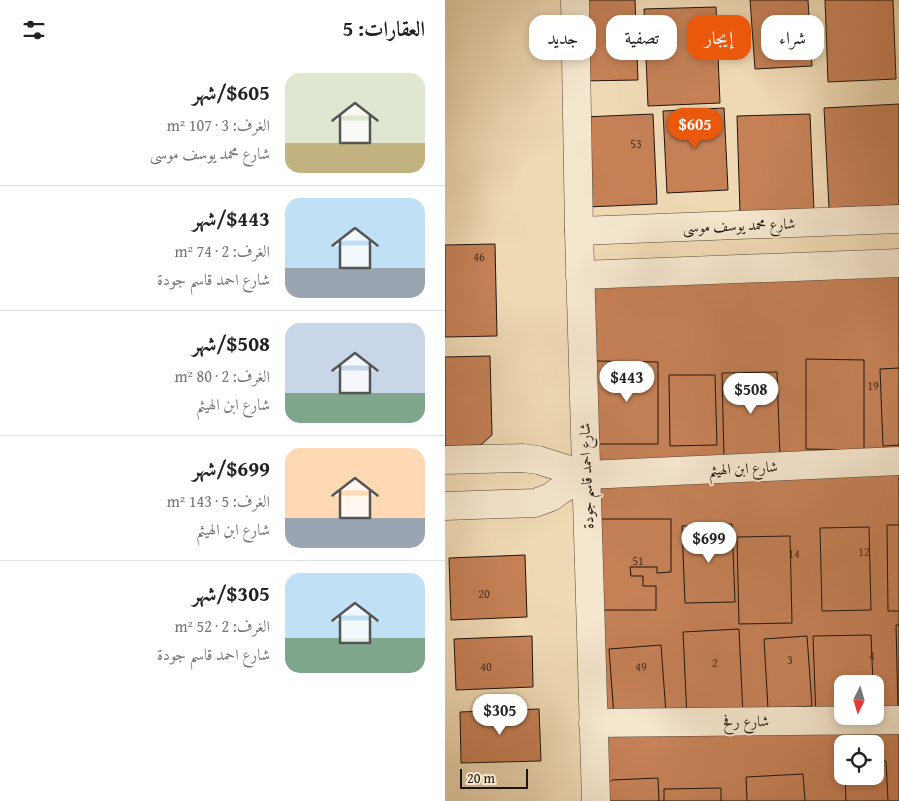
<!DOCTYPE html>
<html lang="ar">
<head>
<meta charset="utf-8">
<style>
	:root { --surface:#fff; --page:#f2f2f2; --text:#222; --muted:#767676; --line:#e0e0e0; --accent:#ea580c }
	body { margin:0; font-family:"Gentium Book Plus",Amiri,serif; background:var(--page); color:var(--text); direction:rtl; height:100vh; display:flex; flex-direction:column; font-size:19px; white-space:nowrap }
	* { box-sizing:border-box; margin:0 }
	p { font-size:16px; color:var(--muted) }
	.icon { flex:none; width:28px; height:28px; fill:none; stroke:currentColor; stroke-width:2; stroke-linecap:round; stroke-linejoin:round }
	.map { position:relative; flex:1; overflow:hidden; direction:ltr }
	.sheet { display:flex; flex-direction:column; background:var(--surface); width:445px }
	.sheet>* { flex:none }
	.hud { position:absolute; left:15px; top:15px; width:364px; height:45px; direction:rtl; display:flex; gap:10px }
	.needle { width:32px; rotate:185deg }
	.tools { position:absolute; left:389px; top:675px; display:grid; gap:10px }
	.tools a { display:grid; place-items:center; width:50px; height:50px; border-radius:10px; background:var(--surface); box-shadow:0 2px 8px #0003; font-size:25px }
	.scale { position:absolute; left:15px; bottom:12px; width:68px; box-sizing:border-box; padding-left:5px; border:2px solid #1d150d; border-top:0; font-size:14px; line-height:18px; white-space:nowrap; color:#1d150d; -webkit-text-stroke:4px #f5e6ce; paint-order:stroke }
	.price { position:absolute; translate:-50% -42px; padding:0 11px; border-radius:18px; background:#fff; color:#222; font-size:16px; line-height:32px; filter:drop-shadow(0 1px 2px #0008) }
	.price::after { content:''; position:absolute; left:50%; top:30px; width:15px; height:11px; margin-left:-8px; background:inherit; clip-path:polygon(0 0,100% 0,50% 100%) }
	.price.current { background:var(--accent); color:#fff }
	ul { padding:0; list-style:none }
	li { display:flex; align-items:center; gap:15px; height:125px; padding:0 20px }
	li+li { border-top:1px solid var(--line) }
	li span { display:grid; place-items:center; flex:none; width:140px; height:100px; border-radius:15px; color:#555 }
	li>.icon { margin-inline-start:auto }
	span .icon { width:60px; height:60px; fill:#fffc; stroke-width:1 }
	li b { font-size:21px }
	h2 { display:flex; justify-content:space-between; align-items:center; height:60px; padding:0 20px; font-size:21px }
	.tag { padding:0 18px; border-radius:15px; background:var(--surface); box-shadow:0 2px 8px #0003; font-size:18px; line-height:45px }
	.tag.current { background:var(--accent); color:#fff }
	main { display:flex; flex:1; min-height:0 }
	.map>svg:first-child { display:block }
	.building { fill:#c58056; stroke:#1d150d; fill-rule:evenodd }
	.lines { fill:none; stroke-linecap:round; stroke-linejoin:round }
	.minor-casing { stroke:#524637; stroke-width:29 }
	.minor { stroke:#f5e6ce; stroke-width:28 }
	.labels { text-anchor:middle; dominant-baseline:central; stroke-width:4; stroke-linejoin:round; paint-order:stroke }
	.number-label { font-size:12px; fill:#47301f }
	.street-label { font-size:15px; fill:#1d150d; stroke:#f5e6ce }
</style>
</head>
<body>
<main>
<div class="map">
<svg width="454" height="801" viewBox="0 0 454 801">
	<rect width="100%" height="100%" fill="#efd9b4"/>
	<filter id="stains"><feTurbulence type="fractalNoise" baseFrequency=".004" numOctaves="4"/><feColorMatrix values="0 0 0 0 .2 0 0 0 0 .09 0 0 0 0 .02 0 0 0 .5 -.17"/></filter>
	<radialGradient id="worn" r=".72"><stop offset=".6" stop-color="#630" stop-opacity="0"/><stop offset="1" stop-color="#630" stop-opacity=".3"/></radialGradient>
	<!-- building -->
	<g class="building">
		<polygon points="133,0 190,0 193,80 136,81"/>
		<polygon points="305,0 363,0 367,66 310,69"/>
		<polygon points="380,0 448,0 451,79 383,82"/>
		<polygon points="271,7 275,103 203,106 199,9"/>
		<polygon points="454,104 454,205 384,208 379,108"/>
		<polygon points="279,108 283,190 222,193 218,111"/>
		<polygon points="208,114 212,204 142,207 138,117"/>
		<polygon points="365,114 369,211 295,213 292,116"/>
		<polygon points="50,244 52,336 0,337 0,245"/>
		<path d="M454,262V801H151L135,275ZM398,684H430V716H398ZM398,744H430V776H398Z"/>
		<polygon points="45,356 47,435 36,445 0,446 0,357"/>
		<polygon points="361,359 419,360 419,450 361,449"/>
		<polygon points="150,361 213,362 213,444 151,444"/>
		<polygon points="454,368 454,445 438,446 435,369"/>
		<polygon points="332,372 335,457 279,459 277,373"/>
		<polygon points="224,375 270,375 272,445 225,446"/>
		<polygon points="154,519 226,519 226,572 212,573 212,567 185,567 186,576 198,576 198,586 211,586 211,610 155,610"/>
		<polygon points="287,524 290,602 240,603 237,526"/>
		<polygon points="442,525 454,525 454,611 443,611"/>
		<polygon points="424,527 426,610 377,611 375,528"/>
		<polygon points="345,536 347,623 294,624 292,537"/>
		<polygon points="80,555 82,617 6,620 4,558"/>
		<polygon points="451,625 454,625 454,710 453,710"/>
		<polygon points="294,629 298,716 242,718 238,632"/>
		<polygon points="426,635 428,684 398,684 398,716 371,719 368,636"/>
		<polygon points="87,636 88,687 11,690 9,639"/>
		<polygon points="362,636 367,706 323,709 319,639"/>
		<polygon points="216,645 221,713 169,717 164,649"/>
		<polygon points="94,709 96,761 16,763 15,712"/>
		<polygon points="430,761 441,761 443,801 401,801 400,776 430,776"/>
		<polygon points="358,774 360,801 302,801 301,777"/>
		<polygon points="213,778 214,801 156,801 156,790 167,780"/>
		<polygon points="276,788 276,801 219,801 219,789"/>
	</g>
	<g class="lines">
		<defs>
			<g id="minor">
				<polyline points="130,0 134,231 151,801"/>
				<polyline points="134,231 454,219"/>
				<polyline points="135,275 454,263"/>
				<polyline points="0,460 78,458 93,460 141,475 454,461"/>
				<polyline points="0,506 90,503 106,497 114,491 141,475"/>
				<polyline points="148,723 454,720"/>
			</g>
		</defs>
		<!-- minor casing -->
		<use href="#minor" class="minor-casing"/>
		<!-- minor -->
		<use href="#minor" class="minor"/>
	</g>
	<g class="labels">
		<!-- number labels -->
		<g class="number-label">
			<text x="191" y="143">53</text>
			<text x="34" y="256">46</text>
			<text x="428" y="385">19</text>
			<text x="419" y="551">12</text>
			<text x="349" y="553">14</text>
			<text x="193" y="560">51</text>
			<text x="39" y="593">20</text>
			<text x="427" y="655">4</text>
			<text x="345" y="659">3</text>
			<text x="270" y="662">2</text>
			<text x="41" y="666">40</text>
			<text x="196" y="666">49</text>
		</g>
		<!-- street labels -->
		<g class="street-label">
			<text transform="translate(294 225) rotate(-2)">شارع محمد يوسف موسى</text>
			<text transform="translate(298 468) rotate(-3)">شارع ابن الهيثم</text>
			<text transform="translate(141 476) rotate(-92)">شارع احمد قاسم جودة</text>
			<text transform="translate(301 721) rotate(-1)">شارع رفح</text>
		</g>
	</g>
	<rect width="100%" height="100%" filter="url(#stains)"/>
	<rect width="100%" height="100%" fill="url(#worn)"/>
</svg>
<div class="tools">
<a><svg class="needle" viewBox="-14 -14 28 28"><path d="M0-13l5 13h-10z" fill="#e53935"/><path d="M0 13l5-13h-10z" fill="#767676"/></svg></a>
<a><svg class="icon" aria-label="locate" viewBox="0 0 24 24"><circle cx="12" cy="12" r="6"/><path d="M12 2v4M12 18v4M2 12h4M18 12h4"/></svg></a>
</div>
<div class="scale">20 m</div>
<b class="price current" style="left:250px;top:150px">$605</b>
<b class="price" style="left:182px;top:403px">$443</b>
<b class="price" style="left:306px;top:415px">$508</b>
<b class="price" style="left:264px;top:564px">$699</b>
<b class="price" style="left:55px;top:736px">$305</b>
<div class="hud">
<a class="tag">شراء</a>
<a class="tag current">إيجار</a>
<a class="tag">تصفية</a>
<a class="tag">جديد</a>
</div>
</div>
<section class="sheet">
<h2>العقارات: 5<svg class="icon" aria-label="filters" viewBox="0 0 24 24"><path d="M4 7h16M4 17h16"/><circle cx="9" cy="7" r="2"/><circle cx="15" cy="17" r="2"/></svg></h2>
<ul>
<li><span style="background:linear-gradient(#dfe7d0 70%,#c2b280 0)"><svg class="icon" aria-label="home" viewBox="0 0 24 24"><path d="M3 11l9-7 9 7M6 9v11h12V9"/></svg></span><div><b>$605/شهر</b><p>الغرف: 3 · 107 m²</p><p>شارع محمد يوسف موسى</p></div></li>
<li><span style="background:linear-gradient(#bfe0f5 70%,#9aa5b1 0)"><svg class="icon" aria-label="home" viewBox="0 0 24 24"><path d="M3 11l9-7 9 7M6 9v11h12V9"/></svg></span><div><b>$443/شهر</b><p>الغرف: 2 · 74 m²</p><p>شارع احمد قاسم جودة</p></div></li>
<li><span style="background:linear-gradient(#c9d6e8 70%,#7fa58c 0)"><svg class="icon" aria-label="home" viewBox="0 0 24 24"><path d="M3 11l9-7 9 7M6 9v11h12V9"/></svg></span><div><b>$508/شهر</b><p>الغرف: 2 · 80 m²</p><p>شارع ابن الهيثم</p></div></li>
<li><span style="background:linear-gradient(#ffd9b3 70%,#9aa5b1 0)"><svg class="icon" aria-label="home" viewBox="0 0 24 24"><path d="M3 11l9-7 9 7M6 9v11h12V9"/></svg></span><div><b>$699/شهر</b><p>الغرف: 5 · 143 m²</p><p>شارع ابن الهيثم</p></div></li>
<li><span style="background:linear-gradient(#bfe0f5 65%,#7fa58c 0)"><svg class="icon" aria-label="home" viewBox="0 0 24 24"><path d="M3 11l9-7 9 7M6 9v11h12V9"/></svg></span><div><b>$305/شهر</b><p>الغرف: 2 · 52 m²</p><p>شارع احمد قاسم جودة</p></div></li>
</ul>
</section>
</main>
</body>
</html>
